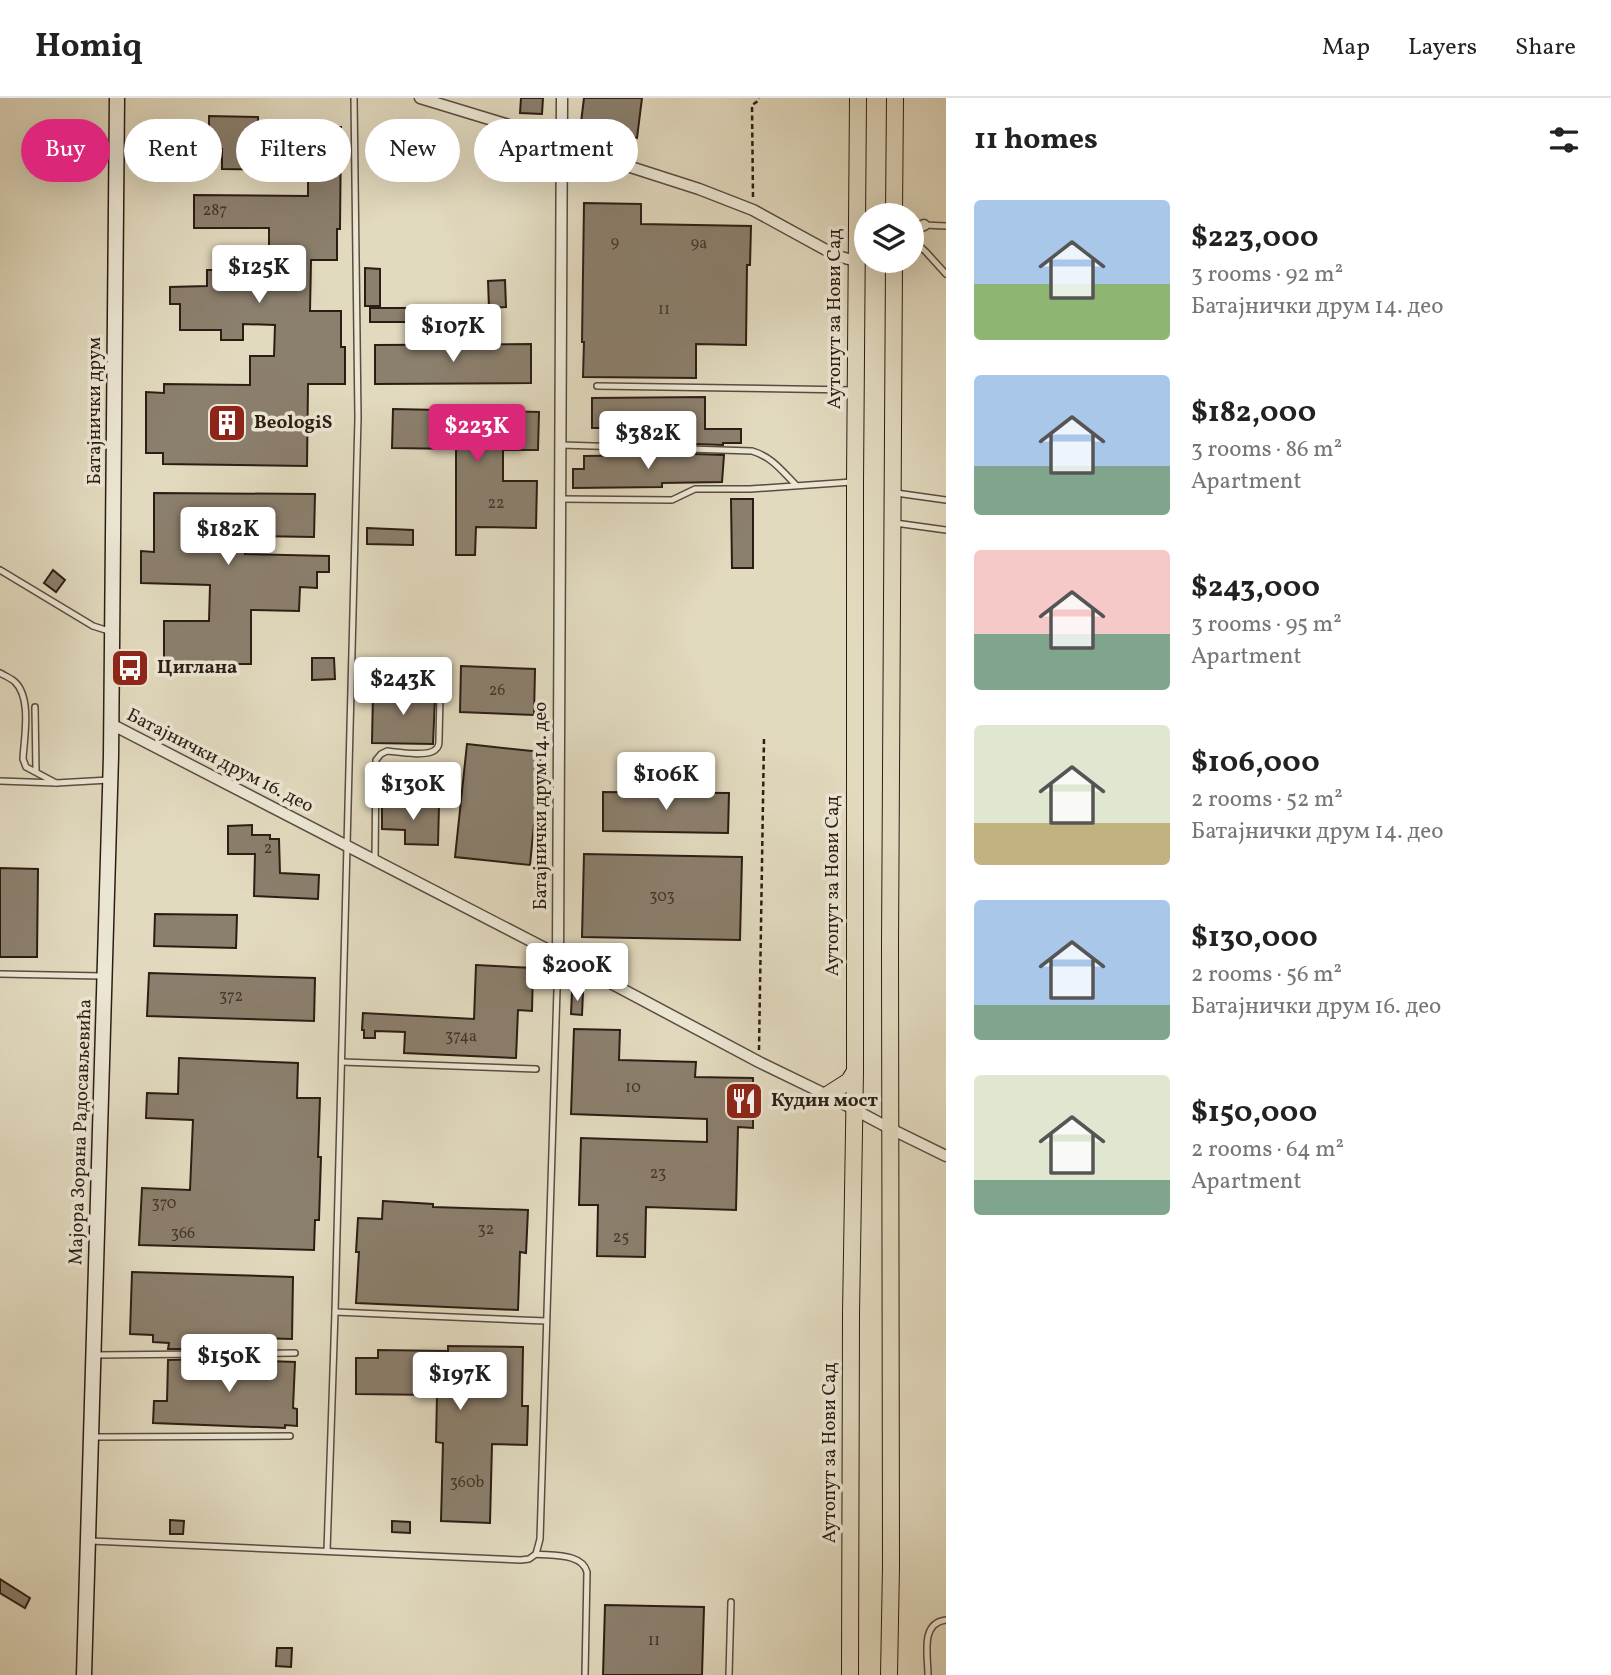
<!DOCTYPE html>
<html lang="en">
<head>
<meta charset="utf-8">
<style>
	:root { --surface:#fff; --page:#f2f2f2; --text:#222; --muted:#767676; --line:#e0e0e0; --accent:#db2777 }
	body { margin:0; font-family:Vollkorn,serif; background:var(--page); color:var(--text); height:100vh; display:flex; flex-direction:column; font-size:26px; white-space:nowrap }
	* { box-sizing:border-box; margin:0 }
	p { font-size:23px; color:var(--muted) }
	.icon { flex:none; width:38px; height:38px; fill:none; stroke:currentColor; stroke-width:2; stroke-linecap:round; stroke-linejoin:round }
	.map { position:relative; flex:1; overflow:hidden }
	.side { display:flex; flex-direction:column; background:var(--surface); width:665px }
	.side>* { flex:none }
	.top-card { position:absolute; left:21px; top:21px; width:665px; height:63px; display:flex; gap:14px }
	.fabs { position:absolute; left:854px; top:105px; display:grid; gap:14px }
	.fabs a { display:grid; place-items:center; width:70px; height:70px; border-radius:50%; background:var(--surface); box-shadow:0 7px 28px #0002; font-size:35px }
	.price { position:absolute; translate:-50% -60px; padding:0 16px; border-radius:7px; background:#fff; color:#222; font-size:23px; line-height:46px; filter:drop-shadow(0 2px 4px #0008) }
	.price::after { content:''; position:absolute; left:50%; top:42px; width:21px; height:16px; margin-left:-10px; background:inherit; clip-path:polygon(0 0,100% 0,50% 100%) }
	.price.active { background:var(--accent); color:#fff }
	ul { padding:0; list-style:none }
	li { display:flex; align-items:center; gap:21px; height:175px; padding:0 28px }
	li span { display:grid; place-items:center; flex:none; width:196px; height:140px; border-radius:7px; color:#555 }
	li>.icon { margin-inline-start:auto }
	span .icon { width:84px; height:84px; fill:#fffc; stroke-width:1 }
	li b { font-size:30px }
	h2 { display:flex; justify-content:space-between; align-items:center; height:84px; padding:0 28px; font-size:30px }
	.chip { padding:0 24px; border-radius:32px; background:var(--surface); box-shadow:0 7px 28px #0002; font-size:24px; line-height:63px }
	.chip.active { background:var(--accent); color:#fff }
	header { display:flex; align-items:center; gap:42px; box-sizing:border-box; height:98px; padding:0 35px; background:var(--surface); border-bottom:2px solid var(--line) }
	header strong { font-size:33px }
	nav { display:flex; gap:38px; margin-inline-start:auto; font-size:24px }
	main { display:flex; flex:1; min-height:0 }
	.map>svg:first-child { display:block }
	.building { fill:#8b7f6d; stroke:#2c1d14; stroke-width:2 }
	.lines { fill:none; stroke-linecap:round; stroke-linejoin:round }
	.service-casing { stroke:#5a4c3f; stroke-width:8 }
	.minor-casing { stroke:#5a4c3f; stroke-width:13 }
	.secondary-casing { stroke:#2c1d14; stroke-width:17 }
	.primary-casing { stroke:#2c1d14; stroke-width:18 }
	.path { stroke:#2c1d14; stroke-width:2.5; stroke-dasharray:5 3.5; stroke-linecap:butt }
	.service { stroke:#ece7d5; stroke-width:5 }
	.minor { stroke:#ece7d5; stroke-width:10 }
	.secondary { stroke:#ece7d5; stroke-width:14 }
	.primary { stroke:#e2dabf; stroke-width:16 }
	.labels { text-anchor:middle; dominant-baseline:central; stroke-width:7; stroke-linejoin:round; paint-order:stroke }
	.number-label { font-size:16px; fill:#44362a }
	.street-label { font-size:19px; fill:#2c1d14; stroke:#ece7d5 }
	.poi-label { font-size:19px; font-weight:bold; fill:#2c1d14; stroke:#ece7d5; text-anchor:start }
</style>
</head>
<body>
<header>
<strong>Homiq</strong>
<nav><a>Map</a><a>Layers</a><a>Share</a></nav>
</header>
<main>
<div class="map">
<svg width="946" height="1577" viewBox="0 0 946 1577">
	<rect width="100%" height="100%" fill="#e2dabf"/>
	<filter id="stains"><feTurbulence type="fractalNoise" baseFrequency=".00286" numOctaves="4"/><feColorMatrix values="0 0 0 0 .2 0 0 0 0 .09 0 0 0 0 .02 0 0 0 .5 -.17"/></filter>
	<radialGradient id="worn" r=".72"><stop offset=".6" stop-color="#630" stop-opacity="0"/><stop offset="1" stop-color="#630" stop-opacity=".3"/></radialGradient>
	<!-- building -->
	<g class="building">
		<polygon points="521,0 543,0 542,16 520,15"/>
		<polygon points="584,0 642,0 637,40 580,33"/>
		<polygon points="209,18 258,19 258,28 341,29 340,131 337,131 337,162 311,162 310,213 341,213 341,249 345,249 345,286 308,286 307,368 163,366 163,355 146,355 146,294 164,295 164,286 250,287 250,258 274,258 275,227 243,226 243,242 221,242 221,232 180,232 180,206 170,206 170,189 207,188 207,172 249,172 249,180 269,180 269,130 194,130 194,97 308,98 308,72 222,71 222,51 171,49 171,31 209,31"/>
		<polygon points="584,105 641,106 641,126 751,128 750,167 747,167 746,247 696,246 696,280 583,279 584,244 582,244"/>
		<polygon points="365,170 380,171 380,208 365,208"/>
		<polygon points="505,182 506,209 489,210 488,183"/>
		<rect x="370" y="210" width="85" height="14"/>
		<polygon points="531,246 531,285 375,286 375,247"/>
		<polygon points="705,299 705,331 741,331 741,345 723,345 723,347 664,345 664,330 592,330 592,300"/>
		<polygon points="393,311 539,314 538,352 503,352 503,383 537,383 536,430 476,429 475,457 456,457 456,351 392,350"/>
		<polygon points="664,355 724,357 722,384 662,385 662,389 573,390 573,371 584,371 584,358 664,357"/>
		<polygon points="154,395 315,396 314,439 246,438 245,456 329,458 329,474 317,474 317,490 300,489 299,513 251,512 251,566 164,566 164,523 209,523 210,487 141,485 141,453 154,454"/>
		<polygon points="731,401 753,401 753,470 732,470"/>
		<polygon points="367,430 413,432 413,447 367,446"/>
		<polygon points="53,472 65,482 56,494 44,485"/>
		<polygon points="312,560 334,560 335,581 312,582"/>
		<polygon points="375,561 435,562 435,584 428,582 375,582"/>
		<polygon points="461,568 535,571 534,617 460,614"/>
		<polygon points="375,592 427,592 432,594 435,599 433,646 372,645 373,595 375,595"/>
		<polygon points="467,646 541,654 530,767 455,759"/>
		<polygon points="603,694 729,695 728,735 603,733"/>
		<polygon points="382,705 439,707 438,747 405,746 405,732 382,731"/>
		<polygon points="252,727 252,737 270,737 270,741 279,741 280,775 319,777 318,801 254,798 255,756 228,756 228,728"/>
		<polygon points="584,756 742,759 740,842 582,839"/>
		<polygon points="0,770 38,771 37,859 0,859"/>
		<polygon points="155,816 237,817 236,850 154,848"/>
		<polygon points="476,867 533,870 532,913 518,912 516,960 404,955 405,934 375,933 375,940 364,940 364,932 362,932 363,915 474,921"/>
		<polygon points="149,875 315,880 314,923 147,918"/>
		<polygon points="572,894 583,894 582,917 571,916"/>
		<polygon points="574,931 620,932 619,962 696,964 695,979 753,980 753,1030 738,1029 736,1112 646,1109 645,1159 597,1158 598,1107 579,1107 581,1040 707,1044 707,1021 571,1016"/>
		<polygon points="179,960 298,965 297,1000 320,1000 318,1059 321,1059 319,1122 315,1122 314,1152 139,1147 142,1090 190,1092 193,1022 146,1020 147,995 178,996"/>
		<polygon points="383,1103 433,1106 433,1109 528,1112 526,1155 520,1154 518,1212 356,1205 359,1154 356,1154 358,1120 382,1121"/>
		<polygon points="132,1174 293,1179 292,1241 188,1238 188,1251 168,1251 169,1245 153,1244 153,1237 130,1236"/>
		<polygon points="448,1248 523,1249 522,1308 528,1308 527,1347 492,1346 490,1425 441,1423 443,1345 436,1344 437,1297 356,1296 356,1260 378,1260 378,1252 448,1253"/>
		<polygon points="210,1261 295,1264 293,1310 297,1311 297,1328 285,1327 285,1330 153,1325 154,1303 167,1303 168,1262"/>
		<polygon points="170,1422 184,1423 183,1436 170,1436"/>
		<polygon points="392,1423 410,1424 410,1435 392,1434"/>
		<polygon points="0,1481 30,1500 25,1510 0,1495"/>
		<polygon points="605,1507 704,1509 702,1577 603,1577"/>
		<polygon points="277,1550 292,1550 291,1569 276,1568"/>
	</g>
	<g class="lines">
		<defs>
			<g id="service">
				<polyline points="924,127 946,128"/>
				<polyline points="912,141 926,154 946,176"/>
				<polyline points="597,288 853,292"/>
				<path d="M561,347L752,353C772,359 781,372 796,387"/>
				<polyline points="896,395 946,402"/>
				<polyline points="561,401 672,402 695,391 750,391 852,384"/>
				<polyline points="895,425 946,432"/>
				<polyline points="0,472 93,528 112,534"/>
				<path d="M0,575C5,578 11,580 15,584C32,600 24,640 23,661L26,669L56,685"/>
				<path d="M370,587H428L436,590L440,598L439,641C439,646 439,649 435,652C427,659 397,654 387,653L381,656L376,662L375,763"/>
				<polyline points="35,609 36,673"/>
				<polyline points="0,683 56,685 109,682"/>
				<polyline points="0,876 102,878"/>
				<polyline points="342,964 536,971"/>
				<polyline points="335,1214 546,1223"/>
				<polyline points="96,1257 295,1255"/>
				<polyline points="94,1339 290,1338"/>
				<polyline points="91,1443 521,1462 529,1461 536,1456"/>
				<polyline points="327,1453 335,1214 358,320 354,0"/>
				<polyline points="536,1456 540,1441 558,859"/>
				<path d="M536,1456C552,1458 582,1455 587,1474L585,1577"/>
				<polyline points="729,1577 731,1504"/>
				<path d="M928,1577C928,1557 920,1525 946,1522"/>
			</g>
			<g id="minor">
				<polyline points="420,0 512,28 562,47 699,91 753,112 837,158 856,163"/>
				<polyline points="912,132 924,127"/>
				<polyline points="111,626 558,857 759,964 827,997 891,1031 946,1058"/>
				<polyline points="558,857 562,0"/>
			</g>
			<polyline id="secondary" points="84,1577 111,658 117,0"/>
			<g id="primary">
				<polyline points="894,117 895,0"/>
				<polyline points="827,997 849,983 855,973"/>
				<polyline points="850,1577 851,1216 855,973 855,384 858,0"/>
				<polyline points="889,1577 891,1469 890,846 894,163"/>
			</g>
		</defs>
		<!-- service casing -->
		<use href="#service" class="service-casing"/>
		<!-- minor casing -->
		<use href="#minor" class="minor-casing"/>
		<!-- secondary casing -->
		<use href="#secondary" class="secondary-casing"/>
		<!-- primary casing -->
		<use href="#primary" class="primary-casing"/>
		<!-- path -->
		<g class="path">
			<polyline points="753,99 752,7 758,3 759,0"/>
			<polyline points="759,952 764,640"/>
		</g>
		<!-- service -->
		<use href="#service" class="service"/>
		<!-- minor -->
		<use href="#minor" class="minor"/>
		<!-- secondary -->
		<use href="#secondary" class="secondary"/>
		<!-- primary -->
		<use href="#primary" class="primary"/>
	</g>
	<!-- icons -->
	<defs>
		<symbol id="building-square" viewBox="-11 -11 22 22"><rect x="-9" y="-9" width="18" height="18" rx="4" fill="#8f2418" stroke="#ece7d5"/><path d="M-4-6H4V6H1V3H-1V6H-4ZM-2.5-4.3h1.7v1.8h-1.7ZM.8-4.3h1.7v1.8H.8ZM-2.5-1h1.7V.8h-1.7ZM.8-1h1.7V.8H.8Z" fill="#fff"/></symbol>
		<symbol id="bus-square" viewBox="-11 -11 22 22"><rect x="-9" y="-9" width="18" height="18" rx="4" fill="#8f2418" stroke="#ece7d5"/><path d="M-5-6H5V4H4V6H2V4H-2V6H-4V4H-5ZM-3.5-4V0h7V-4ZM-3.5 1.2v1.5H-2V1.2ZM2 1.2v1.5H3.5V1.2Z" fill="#fff"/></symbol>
		<symbol id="restaurant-square" viewBox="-11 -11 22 22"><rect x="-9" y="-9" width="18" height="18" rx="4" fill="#8f2418" stroke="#ece7d5"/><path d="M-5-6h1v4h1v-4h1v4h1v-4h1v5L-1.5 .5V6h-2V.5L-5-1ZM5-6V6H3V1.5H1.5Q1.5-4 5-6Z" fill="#fff"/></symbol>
	</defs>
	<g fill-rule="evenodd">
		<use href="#building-square" x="205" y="303" width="44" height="44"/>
		<use href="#bus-square" x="108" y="548" width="44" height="44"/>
		<use href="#restaurant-square" x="722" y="981" width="44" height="44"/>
	</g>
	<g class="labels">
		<!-- number labels -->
		<g class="number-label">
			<text x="215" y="113">287</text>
			<text x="615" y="145">9</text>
			<text x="699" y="146">9a</text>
			<text x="664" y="212">11</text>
			<text x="496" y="406">22</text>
			<text x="497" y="593">26</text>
			<text x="268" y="751">2</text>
			<text x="662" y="799">303</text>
			<text x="231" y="899">372</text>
			<text x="461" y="939">374a</text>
			<text x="633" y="990">10</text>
			<text x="658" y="1076">23</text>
			<text x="164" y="1106">370</text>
			<text x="486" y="1132">32</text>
			<text x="183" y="1136">366</text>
			<text x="621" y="1140">25</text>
			<text x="467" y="1385">360b</text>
			<text x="654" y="1543">11</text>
		</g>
		<!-- street labels -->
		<g class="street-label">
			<text transform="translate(835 221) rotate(-90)">Аутопут за Нови Сад</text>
			<text transform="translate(95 313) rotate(-90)">Батајнички друм</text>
			<text transform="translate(220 663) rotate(27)">Батајнички друм 16. део</text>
			<text transform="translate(541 708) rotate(-90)">Батајнички друм 14. део</text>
			<text transform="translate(833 788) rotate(-90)">Аутопут за Нови Сад</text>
			<text transform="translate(81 1034) rotate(-88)">Мајора Зорана Радосављевића</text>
			<text transform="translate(830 1355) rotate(-90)">Аутопут за Нови Сад</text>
		</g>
		<!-- poi labels -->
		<g class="poi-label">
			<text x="254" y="325">BeologiS</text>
			<text x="157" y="570">Циглана</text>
			<text x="771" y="1003">Кудин мост</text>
		</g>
	</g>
	<rect width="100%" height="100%" filter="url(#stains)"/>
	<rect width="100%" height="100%" fill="url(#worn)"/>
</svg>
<div class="fabs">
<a><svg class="icon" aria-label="layers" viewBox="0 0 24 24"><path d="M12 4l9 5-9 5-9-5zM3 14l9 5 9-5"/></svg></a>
</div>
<b class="price" style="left:259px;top:207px">$125K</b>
<b class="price" style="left:453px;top:266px">$107K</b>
<b class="price active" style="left:477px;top:366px">$223K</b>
<b class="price" style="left:648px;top:373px">$382K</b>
<b class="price" style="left:228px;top:469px">$182K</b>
<b class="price" style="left:403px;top:619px">$243K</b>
<b class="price" style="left:666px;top:714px">$106K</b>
<b class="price" style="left:413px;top:724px">$130K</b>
<b class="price" style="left:577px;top:905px">$200K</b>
<b class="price" style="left:229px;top:1296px">$150K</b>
<b class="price" style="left:460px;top:1314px">$197K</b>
<div class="top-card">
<a class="chip active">Buy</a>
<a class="chip">Rent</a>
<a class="chip">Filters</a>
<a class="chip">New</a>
<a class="chip">Apartment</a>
</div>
</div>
<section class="side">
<h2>11 homes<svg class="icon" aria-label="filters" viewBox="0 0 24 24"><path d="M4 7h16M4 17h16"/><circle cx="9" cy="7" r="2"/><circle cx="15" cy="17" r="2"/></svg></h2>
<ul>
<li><span style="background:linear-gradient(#a9c7e8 60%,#8fb573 0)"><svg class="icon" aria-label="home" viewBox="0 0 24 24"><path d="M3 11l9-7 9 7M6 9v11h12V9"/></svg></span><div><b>$223,000</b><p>3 rooms · 92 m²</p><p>Батајнички друм 14. део</p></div></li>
<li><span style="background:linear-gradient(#a9c7e8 65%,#7fa58c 0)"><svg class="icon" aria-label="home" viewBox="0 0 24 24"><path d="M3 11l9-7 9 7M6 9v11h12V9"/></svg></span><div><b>$182,000</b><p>3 rooms · 86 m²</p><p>Apartment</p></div></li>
<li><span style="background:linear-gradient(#f6c9c9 60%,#7fa58c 0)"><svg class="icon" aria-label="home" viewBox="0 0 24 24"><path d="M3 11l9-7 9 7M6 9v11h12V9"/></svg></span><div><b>$243,000</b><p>3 rooms · 95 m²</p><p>Apartment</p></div></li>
<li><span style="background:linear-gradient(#dfe7d0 70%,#c2b280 0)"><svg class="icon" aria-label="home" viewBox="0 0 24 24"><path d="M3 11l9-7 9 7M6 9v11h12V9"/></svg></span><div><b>$106,000</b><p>2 rooms · 52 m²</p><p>Батајнички друм 14. део</p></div></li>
<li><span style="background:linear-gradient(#a9c7e8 75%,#7fa58c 0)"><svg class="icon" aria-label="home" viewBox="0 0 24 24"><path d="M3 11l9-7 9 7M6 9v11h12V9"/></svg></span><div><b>$130,000</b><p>2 rooms · 56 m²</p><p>Батајнички друм 16. део</p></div></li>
<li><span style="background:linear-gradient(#dfe7d0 75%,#7fa58c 0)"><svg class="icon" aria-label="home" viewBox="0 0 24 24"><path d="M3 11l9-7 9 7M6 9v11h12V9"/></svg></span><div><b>$150,000</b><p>2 rooms · 64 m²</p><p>Apartment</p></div></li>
</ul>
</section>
</main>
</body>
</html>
